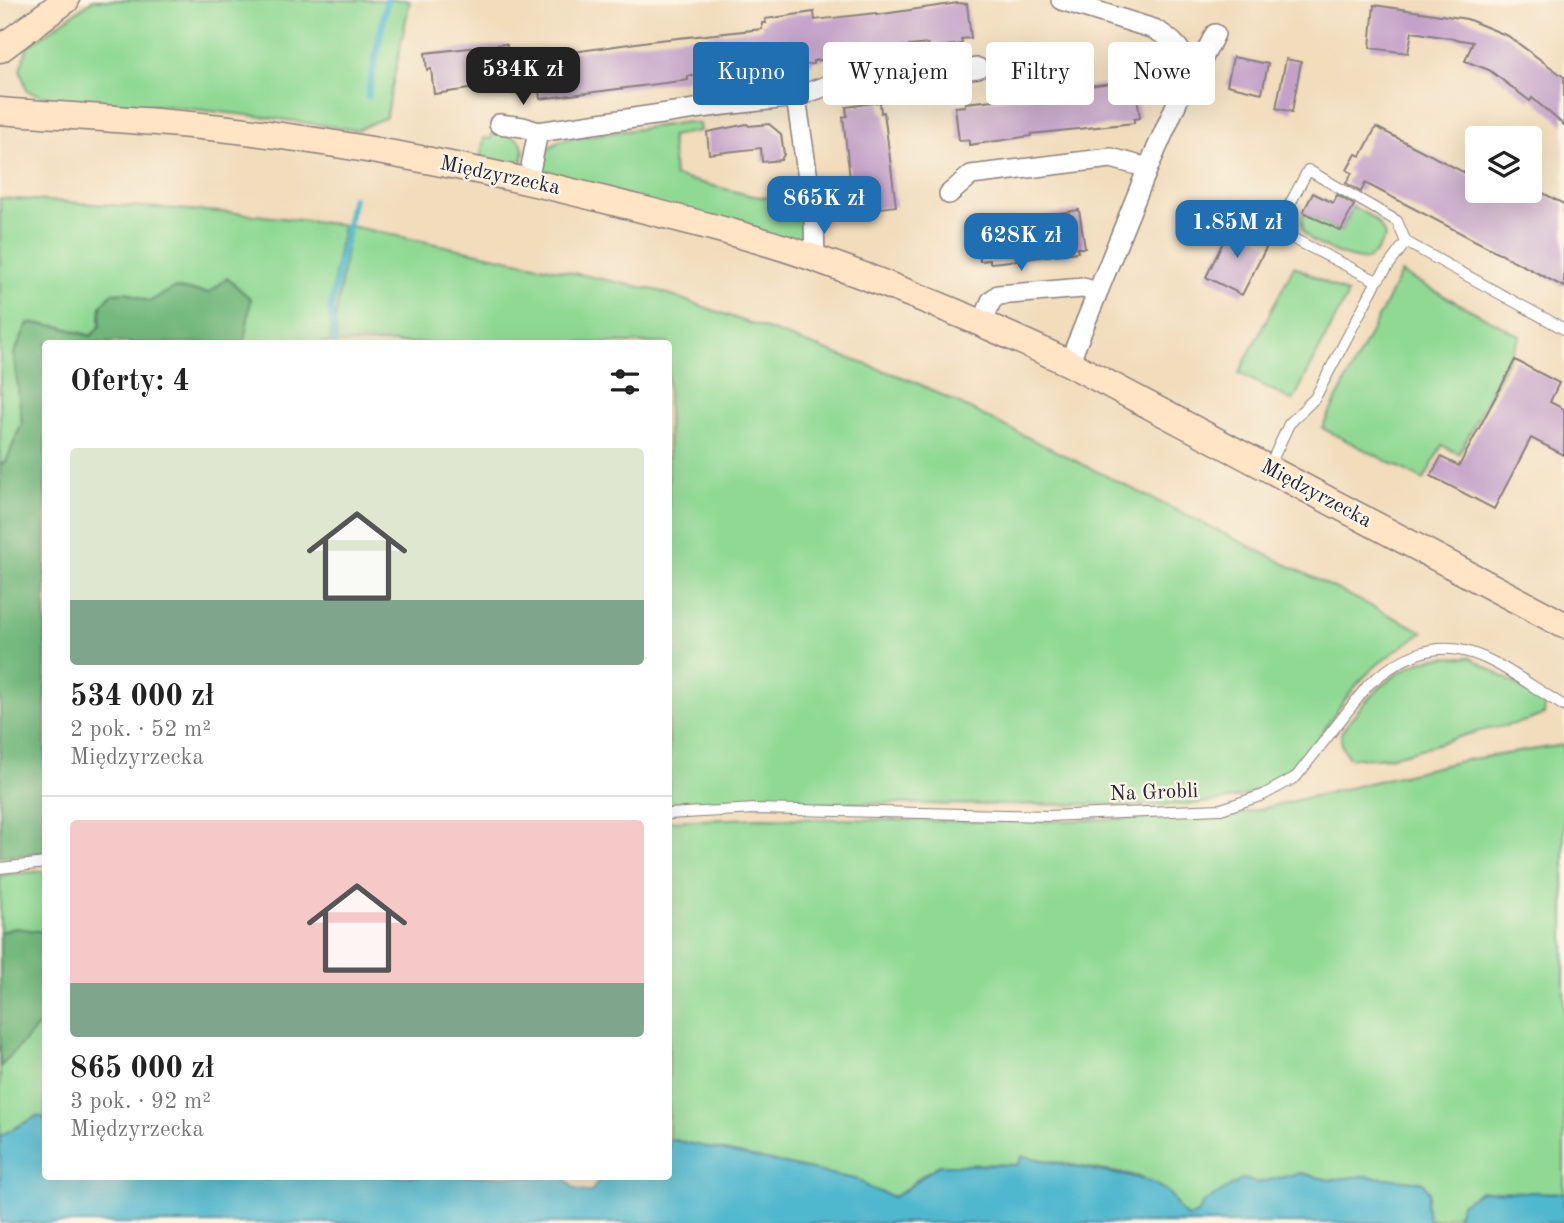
<!DOCTYPE html>
<html lang="pl">
<head>
<meta charset="utf-8">
<style>
	:root { --surface:#fff; --page:#f6f6f6; --text:#222; --muted:#767676; --line:#e0e0e0; --accent:#1f6fb2 }
	body { margin:0; font-family:"Old Standard TT",serif; background:var(--page); color:var(--text); height:100vh; display:flex; flex-direction:column; font-size:26px; white-space:nowrap }
	* { box-sizing:border-box; margin:0 }
	p { font-size:23px; color:var(--muted) }
	.icon { flex:none; width:38px; height:38px; fill:none; stroke:currentColor; stroke-width:2; stroke-linecap:round; stroke-linejoin:round }
	.map { position:relative; flex:1; overflow:hidden }
	.sheet { position:absolute; left:42px; top:340px; width:630px; height:840px; display:flex; flex-direction:column; background:var(--surface); border-radius:7px; box-shadow:0 7px 28px #0002 }
	.sheet>* { flex:none }
	.top-card { position:absolute; left:693px; top:42px; width:665px; height:63px; display:flex; gap:14px }
	.buttons { position:absolute; left:1465px; top:126px; display:grid; gap:14px }
	.buttons a { display:grid; place-items:center; width:77px; height:77px; border-radius:7px; background:var(--surface); box-shadow:0 7px 28px #0002; font-size:35px }
	.price { position:absolute; translate:-50% -60px; padding:0 16px; border-radius:14px; background:var(--accent); color:#fff; font-size:23px; line-height:46px; filter:drop-shadow(0 2px 4px #0008) }
	.price::after { content:''; position:absolute; left:50%; top:42px; width:21px; height:16px; margin-left:-10px; background:inherit; clip-path:polygon(0 0,100% 0,50% 100%) }
	.price.active { background:#222; color:#fff }
	ul { padding:0; list-style:none }
	li { display:grid; align-content:center; gap:14px; height:371px; padding:0 28px }
	li+li { border-top:2px solid var(--line) }
	li span { display:grid; place-items:center; height:217px; border-radius:7px; color:#555 }
	li>.icon { margin-inline-start:auto }
	span .icon { width:126px; height:126px; fill:#fffc; stroke-width:1 }
	li b { font-size:30px }
	h2 { display:flex; justify-content:space-between; align-items:center; height:84px; padding:0 28px; font-size:30px }
	.tag { padding:0 24px; border-radius:7px; background:var(--surface); box-shadow:0 7px 28px #0002; font-size:24px; line-height:63px }
	.tag.active { background:var(--accent); color:#fff }
	.map>svg:first-child { display:block }
	.green { fill:#90d994; stroke:#597e68; stroke-width:2 }
	.forest { fill:#74b97e; stroke:#4b6e5c; stroke-width:2 }
	.water { fill:#50b7ce; stroke:#396c84; stroke-width:2 }
	.lines { fill:none; stroke-linecap:round; stroke-linejoin:round }
	.stream { stroke:#50b7ce; stroke-width:7 }
	.building { fill:#c3a1c9 }
	.lane-casing { stroke:#8a7f7b; stroke-width:12 }
	.street-casing { stroke:#8a7f7b; stroke-width:22 }
	.secondary-casing { stroke:#8a7f7b; stroke-width:29 }
	.lane { stroke:#fff; stroke-width:10 }
	.street { stroke:#fff; stroke-width:19 }
	.secondary { stroke:#ffe4c6; stroke-width:26 }
	.labels { text-anchor:middle; dominant-baseline:central; stroke-width:5; stroke-linejoin:round; paint-order:stroke }
	.street-label { font-size:21px; fill:#22223b; stroke:#fcf5e5 }
</style>
</head>
<body>
<div class="map">
<svg width="1564" height="1223" viewBox="0 0 1564 1223">
	<rect width="100%" height="100%" fill="#fcf5e5"/>
	<filter id="ink" filterUnits="userSpaceOnUse"><feTurbulence type="fractalNoise" baseFrequency=".0143" numOctaves="2"/><feDisplacementMap in="SourceGraphic" scale="14" xChannelSelector="R" yChannelSelector="G"/><feConvolveMatrix kernelMatrix="1 2 1 2 8 2 1 2 1" color-interpolation-filters="sRGB"/></filter>
	<filter id="wash" filterUnits="userSpaceOnUse"><feTurbulence type="fractalNoise" baseFrequency=".00686" numOctaves="4" result="noise"/><feDisplacementMap in="SourceGraphic" scale="28" xChannelSelector="R" yChannelSelector="G"/><feGaussianBlur stdDeviation="1.57" result="paint"/><feColorMatrix in="noise" values="0 0 0 0 0 0 0 0 0 0 0 0 0 0 0 0 0 1.4 0 .05"/><feComposite in="paint" operator="in"/></filter>
	<g filter="url(#wash)">
		<rect width="100%" height="100%" fill="#f1dcbb"/>
		<!-- green -->
		<g class="green">
			<polygon points="93,0 410,0 386,117 357,130 265,117 166,106 58,101 27,91 20,69 28,46"/>
			<path d="M687,122L699,124L700,131L671,136L674,176L753,196L800,202L805,239L800,245L545,175C535,158 547,147 562,140Z"/>
			<path d="M492,133C512,135 529,137 522,163L514,168L480,161L484,138L491,139Z"/>
			<polygon points="0,198 237,213 343,225 329,309 331,343 244,343 248,319 209,293 174,288 149,302 127,292 101,306 100,326 91,336 58,326 14,354 22,423 6,462 0,464"/>
			<path d="M1353,207C1368,215 1380,219 1385,237L1377,251L1367,260C1351,259 1316,247 1305,234C1300,228 1303,219 1303,212L1341,231Z"/>
			<path d="M350,226L659,291L913,381L1424,632C1403,645 1382,659 1364,677C1327,713 1315,765 1262,789C1215,810 1149,804 1099,804C955,807 812,799 669,805L668,343H337L335,321Z"/>
			<polygon points="1294,266 1348,294 1293,401 1239,373"/>
			<polygon points="1401,273 1520,336 1459,454 1442,445 1424,480 1322,428"/>
			<path d="M1470,657L1545,702L1544,714C1518,726 1502,725 1476,732C1434,743 1393,764 1348,757L1342,746L1341,733C1362,702 1397,664 1436,658C1447,657 1459,657 1470,657Z"/>
			<path d="M1564,745V1193L1481,1191C1467,1207 1452,1223 1428,1219L1426,1204L1429,1193L1423,1182L1364,1176L1329,1180L1301,1173L1257,1183L1189,1218L1141,1177L1022,1156L1017,1165C999,1164 943,1163 929,1171C915,1178 908,1191 893,1197L869,1188L858,1180L669,1139L668,821L759,818L1028,822L1235,815L1465,760Z"/>
			<polygon points="45,871 45,932 16,928 0,932 0,875"/>
			<polygon points="40,1023 45,1033 45,1118 37,1116 0,1136 0,1067"/>
		</g>
		<!-- forest -->
		<g class="forest">
			<polygon points="227,278 251,299 244,343 46,343 45,853 0,857 0,464 6,462 22,423 14,354 28,323 58,326 91,336 100,326 101,306 112,293 127,292 149,302 174,288 209,293"/>
			<polygon points="16,928 45,932 45,1033 40,1024 0,1067 0,932"/>
		</g>
		<!-- water -->
		<g class="water">
			<path d="M37,1116L45,1118L46,1176H260L266,1180L278,1176H564C571,1188 577,1192 591,1192L601,1176H668L669,1139L858,1180L869,1188L893,1197C911,1190 922,1173 940,1165H1017L1022,1156C1047,1161 1072,1166 1097,1171C1123,1176 1142,1175 1165,1190C1178,1199 1174,1209 1189,1218L1199,1213L1202,1204L1243,1179L1257,1183L1301,1173L1329,1180L1364,1176L1423,1182L1429,1193L1426,1204L1428,1218L1436,1223H0V1136Z"/>
			<polygon points="1481,1191 1564,1193 1564,1223 1446,1223 1456,1219 1461,1204"/>
		</g>
		<g class="lines">
			<!-- stream -->
			<g class="stream">
				<polyline points="368,96 387,0"/>
				<polyline points="334,343 331,309 353,199"/>
			</g>
		</g>
		<g id="blocks">
			<!-- building -->
			<g class="building">
				<polygon points="958,3 967,4 971,38 961,39 962,44 928,48 928,44 880,49 880,53 813,61 813,64 769,71 714,76 688,76 688,80 540,99 539,91 512,94 511,83 434,94 431,69 427,70 425,53 505,44 507,45 508,63 545,58 545,56 650,41 762,29 762,23 766,23 765,19 814,12 815,20 876,13 876,15"/>
				<polygon points="1374,5 1467,19 1508,36 1564,77 1564,125 1532,98 1530,101 1489,70 1465,61 1473,42 1412,32 1408,53 1370,48"/>
				<polygon points="1233,57 1268,64 1262,93 1227,85"/>
				<polygon points="1286,59 1301,62 1292,112 1276,108"/>
				<polygon points="1135,80 1140,118 1134,119 1134,123 1031,134 1031,136 969,145 969,140 959,141 955,107 965,106 965,103 1042,95 1042,92"/>
				<polygon points="880,102 881,113 884,112 896,206 858,211 857,204 853,205 843,117 847,116 846,107"/>
				<polygon points="747,124 749,126 769,124 781,134 784,154 781,160 762,162 761,148 709,154 707,132"/>
				<polygon points="1376,127 1477,179 1477,191 1539,191 1564,204 1564,287 1365,183 1361,192 1346,183 1352,173 1347,170 1356,154 1361,156"/>
				<polygon points="1313,193 1333,203 1337,195 1354,205 1341,231 1303,212"/>
				<polygon points="1079,210 1085,248 1077,248 1078,252 1002,262 990,263 990,260 980,261 976,226"/>
				<polygon points="1231,226 1268,244 1242,295 1206,277"/>
				<polygon points="1515,360 1559,383 1550,402 1564,409 1564,455 1531,438 1494,509 1431,476 1441,457 1459,466"/>
			</g>
		</g>
	</g>
	<g filter="url(#ink)">
		<use href="#blocks" fill-opacity="0" stroke="#8a7f7b" stroke-width="2"/>
		<g class="lines">
			<defs>
				<g id="lane">
					<polyline points="1406,242 1377,281 1276,230 1308,170 1397,221 1406,242 1564,329"/>
					<polyline points="1269,467 1289,424 1315,398 1377,281"/>
					<path d="M668,814L755,809L1047,816L1221,809L1263,795L1296,777L1369,684C1450,615 1490,661 1564,706"/>
					<polyline points="0,868 46,863"/>
				</g>
				<g id="street">
					<path d="M1061,0L1154,29C1173,39 1186,52 1190,73L1148,168L1069,363"/>
					<polyline points="1190,73 1201,62 1215,34"/>
					<polyline points="796,97 814,220 815,258"/>
					<polyline points="499,124 523,127 538,132"/>
					<polyline points="528,181 538,132 716,106 796,97 826,86 841,84 978,68"/>
					<polyline points="949,194 971,175 1111,158 1148,168"/>
					<polyline points="982,325 991,301 998,295 1083,288 1097,292"/>
				</g>
				<g id="secondary">
					<polyline points="0,49 66,0"/>
					<path d="M0,111C94,118 189,122 282,136C398,152 512,176 625,205C689,221 755,237 817,259C903,289 987,324 1069,363L1564,625"/>
				</g>
			</defs>
			<!-- lane casing -->
			<use href="#lane" class="lane-casing"/>
			<!-- street casing -->
			<use href="#street" class="street-casing"/>
			<!-- secondary casing -->
			<use href="#secondary" class="secondary-casing"/>
			<!-- lane -->
			<use href="#lane" class="lane"/>
			<!-- street -->
			<use href="#street" class="street"/>
			<!-- secondary -->
			<use href="#secondary" class="secondary"/>
		</g>
	</g>
	<g class="labels">
		<!-- street labels -->
		<g class="street-label">
			<text transform="translate(500 176) rotate(12)">Międzyrzecka</text>
			<text transform="translate(1316 494) rotate(28)">Międzyrzecka</text>
			<text transform="translate(1154 793) rotate(-2)">Na Grobli</text>
		</g>
	</g>
</svg>
<div class="buttons">
<a><svg class="icon" aria-label="layers" viewBox="0 0 24 24"><path d="M12 4l9 5-9 5-9-5zM3 14l9 5 9-5"/></svg></a>
</div>
<b class="price active" style="left:523px;top:107px">534K zł</b>
<b class="price" style="left:824px;top:236px">865K zł</b>
<b class="price" style="left:1237px;top:260px">1.85M zł</b>
<b class="price" style="left:1021px;top:273px">628K zł</b>
<div class="top-card">
<a class="tag active">Kupno</a>
<a class="tag">Wynajem</a>
<a class="tag">Filtry</a>
<a class="tag">Nowe</a>
</div>
<section class="sheet">
<h2>Oferty: 4<svg class="icon" aria-label="filters" viewBox="0 0 24 24"><path d="M4 7h16M4 17h16"/><circle cx="9" cy="7" r="2"/><circle cx="15" cy="17" r="2"/></svg></h2>
<ul>
<li><span style="background:linear-gradient(#dfe7d0 70%,#7fa58c 0)"><svg class="icon" aria-label="home" viewBox="0 0 24 24"><path d="M3 11l9-7 9 7M6 9v11h12V9"/></svg></span><div><b>534 000 zł</b><p>2 pok. · 52 m²</p><p>Międzyrzecka</p></div></li>
<li><span style="background:linear-gradient(#f6c9c9 75%,#7fa58c 0)"><svg class="icon" aria-label="home" viewBox="0 0 24 24"><path d="M3 11l9-7 9 7M6 9v11h12V9"/></svg></span><div><b>865 000 zł</b><p>3 pok. · 92 m²</p><p>Międzyrzecka</p></div></li>
</ul>
</section>
</div>
</body>
</html>
